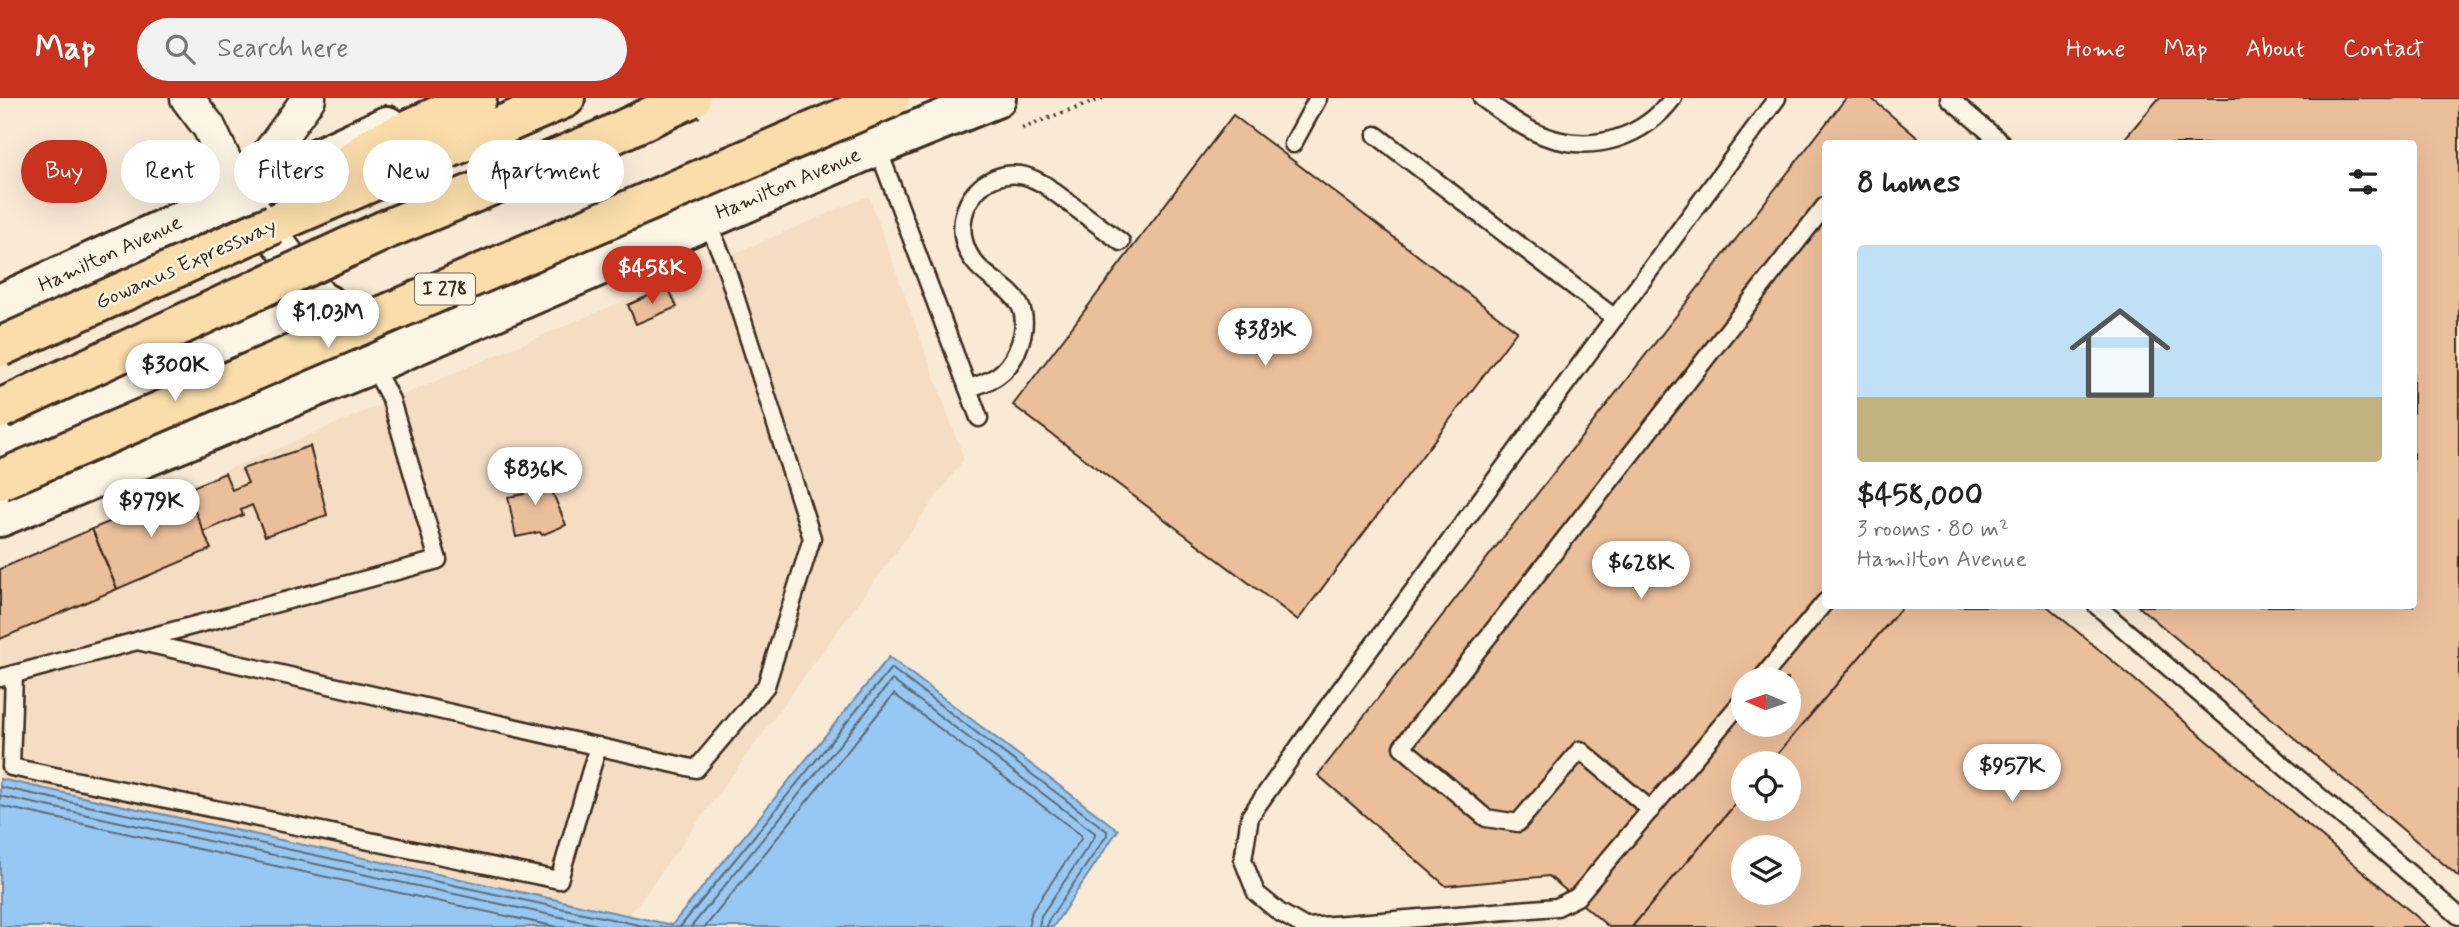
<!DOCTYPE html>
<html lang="en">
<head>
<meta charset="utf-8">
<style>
	:root { --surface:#fff; --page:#f2f2f2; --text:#222; --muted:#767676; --line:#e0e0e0; --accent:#c8321e }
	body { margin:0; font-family:Mynerve,sans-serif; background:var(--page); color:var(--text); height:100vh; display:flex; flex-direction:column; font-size:26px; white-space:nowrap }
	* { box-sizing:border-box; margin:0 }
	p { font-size:23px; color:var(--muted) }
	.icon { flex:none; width:38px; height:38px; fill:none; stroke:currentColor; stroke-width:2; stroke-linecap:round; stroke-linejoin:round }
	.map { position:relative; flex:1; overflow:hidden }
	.panel { position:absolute; left:1822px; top:42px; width:595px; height:469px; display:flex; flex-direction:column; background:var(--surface); border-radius:7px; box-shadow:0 7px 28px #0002 }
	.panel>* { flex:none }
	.guide { position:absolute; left:21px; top:42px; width:665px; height:63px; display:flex; gap:14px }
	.needle { width:46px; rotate:272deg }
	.fabs { position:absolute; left:1731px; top:569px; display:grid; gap:14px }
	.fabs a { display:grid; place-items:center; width:70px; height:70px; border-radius:50%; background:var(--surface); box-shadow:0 7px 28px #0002; font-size:35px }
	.price { position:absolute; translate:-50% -60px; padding:0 16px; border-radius:24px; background:#fff; color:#222; font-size:23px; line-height:46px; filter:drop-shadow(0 2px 4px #0008) }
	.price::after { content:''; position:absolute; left:50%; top:42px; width:21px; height:16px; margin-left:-10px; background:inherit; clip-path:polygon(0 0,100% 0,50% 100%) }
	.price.active { background:var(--accent); color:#fff }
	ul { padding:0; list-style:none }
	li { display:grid; align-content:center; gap:14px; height:371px; padding:0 35px }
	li+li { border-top:2px solid var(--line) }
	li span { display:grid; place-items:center; height:217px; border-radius:7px; color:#555 }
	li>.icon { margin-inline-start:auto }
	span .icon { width:126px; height:126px; fill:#fffc; stroke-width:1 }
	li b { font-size:30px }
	h2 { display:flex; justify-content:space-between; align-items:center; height:84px; padding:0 35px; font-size:30px }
	.chip { padding:0 24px; border-radius:32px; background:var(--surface); box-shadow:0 7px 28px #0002; font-size:24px; line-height:63px }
	.chip.active { background:var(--accent); color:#fff }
	header { display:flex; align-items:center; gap:42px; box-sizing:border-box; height:98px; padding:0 35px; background:var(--accent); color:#fff }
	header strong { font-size:33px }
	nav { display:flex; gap:38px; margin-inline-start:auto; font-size:24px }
	.search { width:490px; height:63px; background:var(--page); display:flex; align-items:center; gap:18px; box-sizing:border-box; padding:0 24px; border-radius:38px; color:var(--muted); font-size:26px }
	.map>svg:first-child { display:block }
	.built { fill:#f5ddc4 }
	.water { fill:#97c8f3; stroke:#72899e; stroke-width:2 }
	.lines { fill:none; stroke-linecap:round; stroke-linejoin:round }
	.shore { stroke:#606973; stroke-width:2 }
	.building { fill:#ecbf9b; stroke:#3b2a1e; stroke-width:2; fill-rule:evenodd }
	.service-casing { stroke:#3b2a1e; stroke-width:21 }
	.minor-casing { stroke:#3b2a1e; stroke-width:37 }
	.secondary-casing { stroke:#3b2a1e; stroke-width:44 }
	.motorway-casing { stroke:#3b2a1e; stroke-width:44 }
	.path { stroke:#3b2a1e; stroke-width:4.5; stroke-dasharray:2 5; stroke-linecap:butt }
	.service { stroke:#fcf5e5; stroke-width:16 }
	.minor { stroke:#fcf5e5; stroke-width:32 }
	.secondary { stroke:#fcf5e5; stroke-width:38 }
	.motorway { stroke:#faddab; stroke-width:38 }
	.motorway-bridge-casing { stroke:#3b2a1e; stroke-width:44; stroke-linecap:butt }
	.motorway-bridge { stroke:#faddab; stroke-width:38 }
	.labels { text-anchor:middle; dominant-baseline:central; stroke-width:5; stroke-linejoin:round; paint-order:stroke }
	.shield { fill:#fcf5e5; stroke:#75675a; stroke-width:2 }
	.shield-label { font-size:19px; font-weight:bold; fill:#3b2a1e }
	.street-label { font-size:21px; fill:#3b2a1e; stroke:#fcf5e5 }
</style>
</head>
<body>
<header>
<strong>Map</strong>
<div class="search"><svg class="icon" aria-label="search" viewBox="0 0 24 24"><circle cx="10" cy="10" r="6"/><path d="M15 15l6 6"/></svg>Search here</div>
<nav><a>Home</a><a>Map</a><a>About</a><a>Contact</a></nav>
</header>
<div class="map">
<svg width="2459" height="829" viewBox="0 0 2459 829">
	<rect width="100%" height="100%" fill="#f9ead6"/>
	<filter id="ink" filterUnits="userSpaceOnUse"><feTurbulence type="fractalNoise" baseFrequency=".0143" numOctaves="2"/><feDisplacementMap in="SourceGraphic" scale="14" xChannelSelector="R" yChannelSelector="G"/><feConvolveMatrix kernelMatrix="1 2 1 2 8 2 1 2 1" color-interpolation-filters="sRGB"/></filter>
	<g filter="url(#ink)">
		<!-- built -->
		<polygon class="built" points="869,98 964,361 629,818 0,680 0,469"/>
		<!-- water -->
		<polygon class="water" points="889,559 1118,732 1053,829 0,829 0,681 672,827"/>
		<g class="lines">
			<!-- shore -->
			<g class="shore">
				<polyline points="0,689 648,829"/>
				<polyline points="0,698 607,829"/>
				<polyline points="0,708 557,829"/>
				<polyline points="680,829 891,570 1107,733 1107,737 1048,823 1047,829"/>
				<polyline points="691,829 892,582 1095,735 1095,738 1041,818 1039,829"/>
				<polyline points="705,829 894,596 1081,737 1081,741 1032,813 1028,829"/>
			</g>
		</g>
		<!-- building -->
		<g class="building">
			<path d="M1846,0H1871L1925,46H1825V508H1903L1770,665H1743V697L1632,829H1609L1549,778L1446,788L1318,677ZM1743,581H1788V626H1743Z"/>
			<polygon points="2159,0 2459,0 2459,779 2138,508 2413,508 2413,46 2120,46"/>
			<polygon points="1233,17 1517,233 1298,522 1013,307"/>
			<polygon points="668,189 677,209 636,226 628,207"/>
			<polygon points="310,348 327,417 265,438 252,407 241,412 243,417 203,434 186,392 225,375 232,392 248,385 242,371"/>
			<polygon points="543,371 566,427 542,437 540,434 516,439 508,399 524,396 518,382"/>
			<polygon points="186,392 211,451 117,491 92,431"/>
			<polygon points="92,431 117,491 0,541 0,471"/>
			<path d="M1903,508H2047L2429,829H1632L1743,697V710H1788V665H1770ZM1743,749H1788V794H1743Z"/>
		</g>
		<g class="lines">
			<defs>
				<g id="service">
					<path d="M1482,0C1502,14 1523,31 1547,39C1594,55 1643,40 1673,0"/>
					<polyline points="1949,0 2003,46"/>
					<polyline points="1376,37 1615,220"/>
					<polyline points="1293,46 1318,0"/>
					<polyline points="877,48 979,320"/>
					<path d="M968,290C991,284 1007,276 1017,253C1046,185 976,193 964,143C955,107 984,72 1020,77C1030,78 1037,83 1045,87L1121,144"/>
					<polyline points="2097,508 2459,818"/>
					<polyline points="139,542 438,462 391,302 372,266"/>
					<polyline points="14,576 11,669 559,782 598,648"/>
					<polyline points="0,580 137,543 696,671 766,588 812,440 723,160 706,121"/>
					<polyline points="1761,581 1825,504"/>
					<polyline points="1651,712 1580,652 1518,725 1486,720 1402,649 1825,108"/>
					<polyline points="1305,829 1279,814 1256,795 1243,762 1250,718 1312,630 1777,0"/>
					<polyline points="1308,829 1557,809 1577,799 1743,602"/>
				</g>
				<g id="minor">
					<polyline points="187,0 209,29 240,95 372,266"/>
					<polyline points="240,95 309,0"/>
				</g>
				<g id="secondary">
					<polyline points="0,206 387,28"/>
					<polyline points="0,349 326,206"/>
					<polyline points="0,419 372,266 877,48 996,0"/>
				</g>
				<g id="motorway">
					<polyline points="313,95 373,48 477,0"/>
					<polyline points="274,126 565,0"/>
				</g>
			</defs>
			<!-- service casing -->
			<use href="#service" class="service-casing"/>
			<!-- minor casing -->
			<use href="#minor" class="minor-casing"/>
			<!-- secondary casing -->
			<use href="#secondary" class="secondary-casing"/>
			<!-- motorway casing -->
			<use href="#motorway" class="motorway-casing"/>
			<!-- path -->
			<polyline class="path" points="1022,30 1103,0"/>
			<!-- service -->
			<use href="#service" class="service"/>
			<!-- minor -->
			<use href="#minor" class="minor"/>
			<!-- secondary -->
			<use href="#secondary" class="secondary"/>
			<!-- motorway -->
			<use href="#motorway" class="motorway"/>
			<defs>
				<g id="motorway-bridge">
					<polyline points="0,249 274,126"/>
					<polyline points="0,311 385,132 603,41 691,0"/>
					<polyline points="0,382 890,0"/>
				</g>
			</defs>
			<!-- motorway-bridge casing -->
			<use href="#motorway-bridge" class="motorway-bridge-casing"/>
			<!-- motorway-bridge -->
			<use href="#motorway-bridge" class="motorway-bridge"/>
		</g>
	</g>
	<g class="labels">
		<!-- shield labels -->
		<rect class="shield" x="415" y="175.5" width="60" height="31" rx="5"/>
		<g class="shield-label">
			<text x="445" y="191">I 278</text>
		</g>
		<!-- street labels -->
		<g class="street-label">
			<text transform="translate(788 86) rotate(-23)">Hamilton Avenue</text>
			<text transform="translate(110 156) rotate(-25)">Hamilton Avenue</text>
			<text transform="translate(186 166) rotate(-24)">Gowanus Expressway</text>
		</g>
	</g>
</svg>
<div class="fabs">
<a><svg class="needle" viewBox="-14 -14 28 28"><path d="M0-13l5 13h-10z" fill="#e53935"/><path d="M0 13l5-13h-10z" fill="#767676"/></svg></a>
<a><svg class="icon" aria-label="locate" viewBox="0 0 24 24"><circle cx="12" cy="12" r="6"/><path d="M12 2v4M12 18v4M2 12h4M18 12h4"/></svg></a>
<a><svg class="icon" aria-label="layers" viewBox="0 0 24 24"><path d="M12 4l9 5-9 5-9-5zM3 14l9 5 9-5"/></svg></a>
</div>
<b class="price active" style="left:652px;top:208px">$458K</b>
<b class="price" style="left:328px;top:252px">$1.03M</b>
<b class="price" style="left:1265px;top:270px">$383K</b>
<b class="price" style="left:175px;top:305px">$300K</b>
<b class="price" style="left:535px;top:409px">$836K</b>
<b class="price" style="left:151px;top:441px">$979K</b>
<b class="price" style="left:1641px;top:503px">$628K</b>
<b class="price" style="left:2012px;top:706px">$957K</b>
<div class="guide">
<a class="chip active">Buy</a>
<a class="chip">Rent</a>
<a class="chip">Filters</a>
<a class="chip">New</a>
<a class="chip">Apartment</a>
</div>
<section class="panel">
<h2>8 homes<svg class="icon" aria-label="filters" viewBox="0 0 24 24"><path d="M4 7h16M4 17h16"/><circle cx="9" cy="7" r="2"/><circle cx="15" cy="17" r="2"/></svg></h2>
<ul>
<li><span style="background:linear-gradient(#bfe0f5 70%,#c2b280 0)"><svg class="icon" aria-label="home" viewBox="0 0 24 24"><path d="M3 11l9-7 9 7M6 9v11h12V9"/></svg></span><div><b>$458,000</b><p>3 rooms · 80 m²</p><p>Hamilton Avenue</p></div></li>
</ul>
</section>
</div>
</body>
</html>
